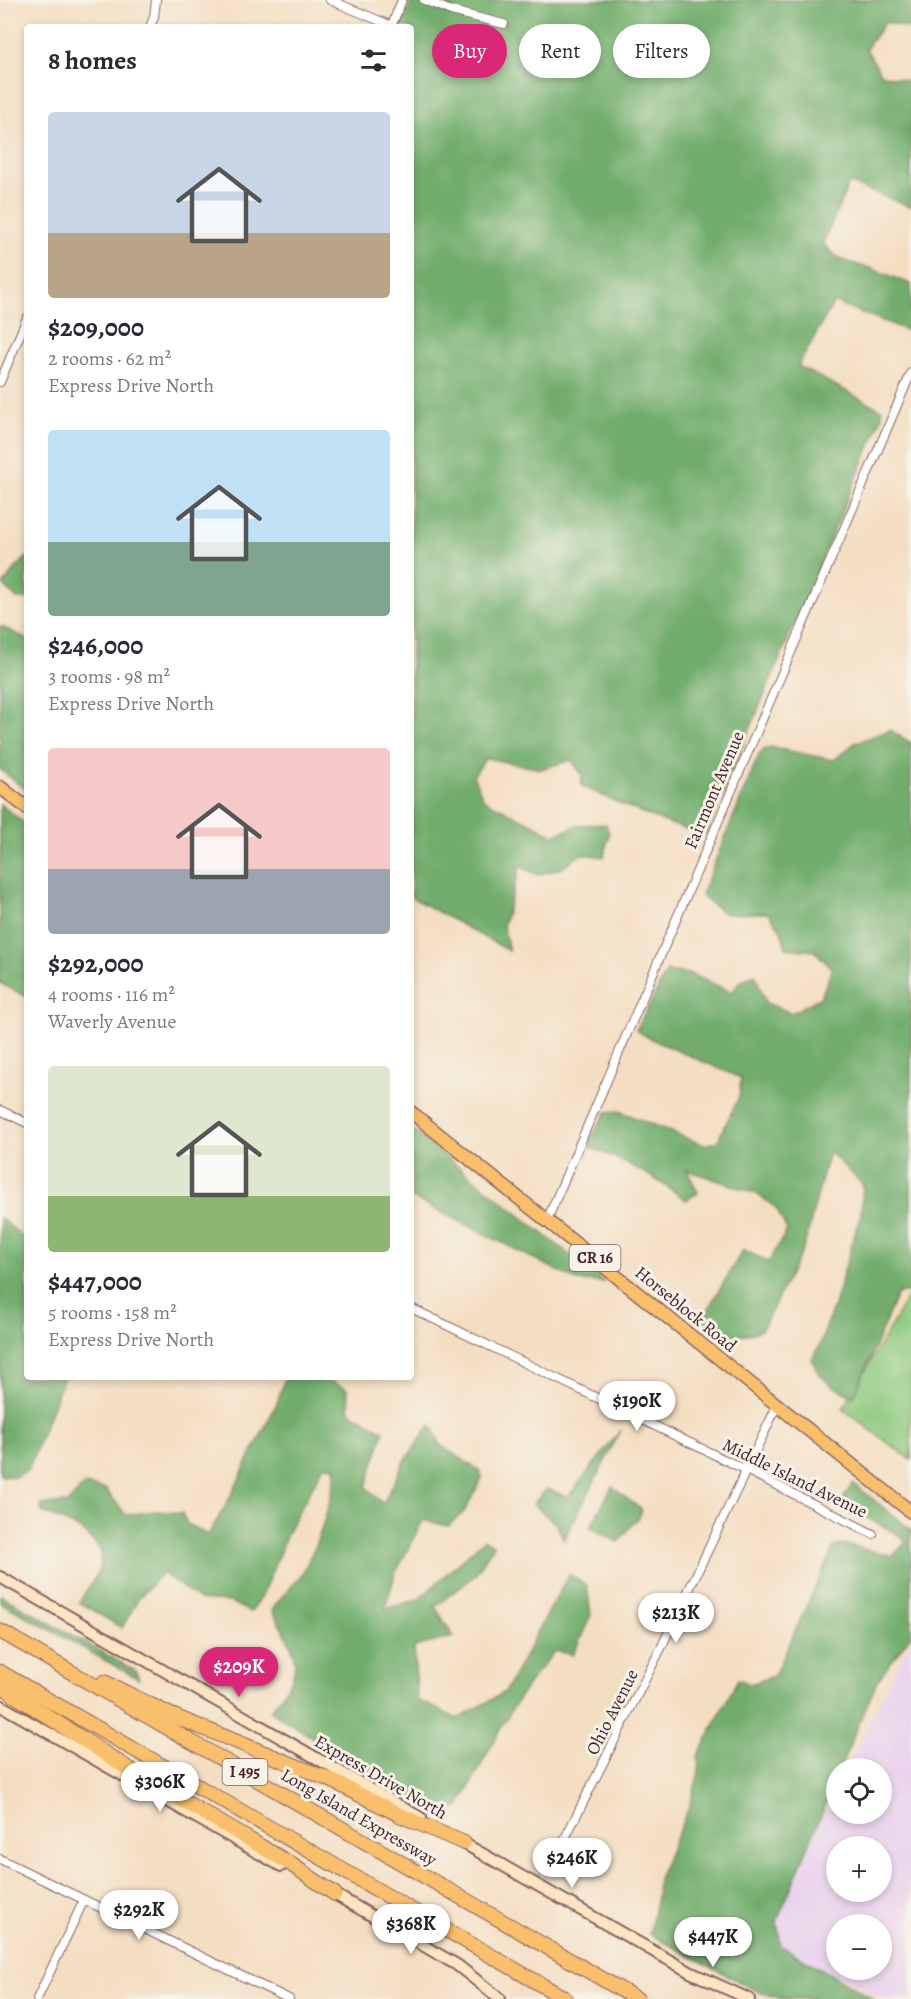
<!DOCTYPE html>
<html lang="en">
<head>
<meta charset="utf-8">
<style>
	:root { --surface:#fff; --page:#f2f2f3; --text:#2b2b33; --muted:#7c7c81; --accent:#db2777 }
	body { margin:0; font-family:Alegreya,serif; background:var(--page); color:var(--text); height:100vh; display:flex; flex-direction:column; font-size:22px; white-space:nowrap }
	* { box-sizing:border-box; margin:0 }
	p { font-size:20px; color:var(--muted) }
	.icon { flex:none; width:33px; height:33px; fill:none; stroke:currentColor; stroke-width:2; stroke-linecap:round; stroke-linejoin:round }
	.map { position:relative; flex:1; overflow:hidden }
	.details { position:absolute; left:24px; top:24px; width:390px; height:1356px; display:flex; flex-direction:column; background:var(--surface); border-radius:6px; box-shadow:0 3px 9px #0003 }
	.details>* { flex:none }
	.banner { position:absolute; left:432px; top:24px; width:388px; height:54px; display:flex; gap:12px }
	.tools { position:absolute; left:826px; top:1758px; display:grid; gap:12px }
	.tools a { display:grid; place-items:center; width:66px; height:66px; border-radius:50%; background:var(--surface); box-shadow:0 3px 9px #0003; font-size:30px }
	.price { position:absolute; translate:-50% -51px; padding:0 14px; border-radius:21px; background:#fff; color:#222; font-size:20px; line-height:39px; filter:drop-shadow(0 2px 3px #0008) }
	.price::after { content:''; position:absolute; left:50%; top:36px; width:18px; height:14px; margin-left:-9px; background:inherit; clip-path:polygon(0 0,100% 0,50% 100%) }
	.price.current { background:var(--accent); color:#fff }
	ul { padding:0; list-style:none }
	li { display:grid; align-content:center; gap:12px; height:318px; padding:0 24px }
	li span { display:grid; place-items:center; height:186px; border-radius:6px; color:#555 }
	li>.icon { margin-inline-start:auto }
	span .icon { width:108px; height:108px; fill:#fffc; stroke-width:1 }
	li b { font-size:26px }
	h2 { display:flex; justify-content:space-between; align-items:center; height:72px; padding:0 24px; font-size:26px }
	.pill { padding:0 21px; border-radius:27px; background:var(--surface); box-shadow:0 3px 9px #0003; font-size:21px; line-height:54px }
	.pill.current { background:var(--accent); color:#fff }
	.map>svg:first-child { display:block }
	.built { fill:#e9d2ee; fill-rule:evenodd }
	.green { fill:#8dc97e; stroke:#6c7454; stroke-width:1.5 }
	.forest { fill:#72ad6d; stroke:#5e664c; stroke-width:1.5 }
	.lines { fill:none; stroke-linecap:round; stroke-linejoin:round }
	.street-casing { stroke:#866260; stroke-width:10 }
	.secondary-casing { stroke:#866260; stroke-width:14 }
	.primary-casing { stroke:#866260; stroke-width:15 }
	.highway-casing { stroke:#866260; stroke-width:16 }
	.street { stroke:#fff; stroke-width:8 }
	.secondary { stroke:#fde5c4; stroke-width:10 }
	.primary { stroke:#f9bf6c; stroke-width:12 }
	.highway { stroke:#f9bf6c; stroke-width:14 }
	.labels { text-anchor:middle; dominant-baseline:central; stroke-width:6; stroke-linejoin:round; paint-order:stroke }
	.shield { fill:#f7f3e8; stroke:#7e5f64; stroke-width:1.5 }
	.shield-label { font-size:16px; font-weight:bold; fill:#4a1f2b }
	.street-label { font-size:18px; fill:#4a1f2b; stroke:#f7f3e8 }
</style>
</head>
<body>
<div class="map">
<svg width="911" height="1999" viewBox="0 0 911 1999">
	<rect width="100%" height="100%" fill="#f7f3e8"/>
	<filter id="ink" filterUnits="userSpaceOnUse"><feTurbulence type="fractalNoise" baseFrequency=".0167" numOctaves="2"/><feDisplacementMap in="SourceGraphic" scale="12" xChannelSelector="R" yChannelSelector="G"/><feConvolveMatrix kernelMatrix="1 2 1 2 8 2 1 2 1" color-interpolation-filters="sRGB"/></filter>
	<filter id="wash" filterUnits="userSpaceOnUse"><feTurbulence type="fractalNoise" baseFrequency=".008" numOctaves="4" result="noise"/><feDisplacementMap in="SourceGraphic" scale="24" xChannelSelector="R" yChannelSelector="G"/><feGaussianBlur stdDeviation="1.35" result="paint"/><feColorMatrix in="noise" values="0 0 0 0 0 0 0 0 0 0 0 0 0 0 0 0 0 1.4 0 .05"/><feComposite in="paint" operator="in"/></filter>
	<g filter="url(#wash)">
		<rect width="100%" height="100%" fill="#f4dec2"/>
		<!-- built -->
		<path class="built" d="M911,1638V1999H886L778,1950L771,1918L837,1786V1814H882V1768H846ZM837,1846H882V1892H837ZM837,1924H882V1970H837Z"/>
		<!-- green -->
		<polygon class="green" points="911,1291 911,1460 843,1409"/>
		<!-- forest -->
		<g class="forest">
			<path d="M412,0H911V29L885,22L866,49L881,74L911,82V207L849,183L823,243C835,260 851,263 870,268C884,273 897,279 911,284V332L834,302L798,366L882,410V417L706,833C689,835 599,795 581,785L582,775L572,760L541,769L486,758L473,776L484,800L554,835L578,825L606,824L609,834L604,857L582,854L562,868L538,875L520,866L503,926L509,951L411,897V27H400Z"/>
			<polygon points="27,557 27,599 17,599 3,585 14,570"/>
			<polygon points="0,626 27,639 27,791 0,769"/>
			<path d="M890,730L911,743V1292L897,1294L854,1397C832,1386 821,1382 812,1359L819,1347L834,1305L861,1213L863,1185L829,1151L804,1247L762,1329C738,1342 724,1332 702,1319L743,1250L769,1262L787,1230L776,1208L755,1193L687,1170L698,1193L686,1200C652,1175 626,1161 587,1146L606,1112L619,1111L704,1145L717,1142L739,1097L741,1078L651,1039L636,1030L667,971L690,974L732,992L739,982L755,974L766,1003L792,1013L821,997L832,969L815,951L786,948L781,930L768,913L725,914L701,896L760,752L770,747L834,760L855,743Z"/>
			<polygon points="0,804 27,825 27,997 0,983"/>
			<polygon points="411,1129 604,1282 578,1281 411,1197"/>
			<polygon points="0,1218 27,1240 27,1377 64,1377 28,1470 15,1477 0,1475"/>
			<path d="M285,1377H322L347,1389L350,1412L384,1431L366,1487L383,1504L404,1462L431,1424L441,1446L480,1471L482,1478L464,1512L448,1526L423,1520L395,1574L385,1609L419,1599L484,1540L494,1545L476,1574L435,1607L454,1637L414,1647L417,1700L458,1719L505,1692L569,1574L587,1586L591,1615L573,1655L555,1651C513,1696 488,1754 458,1808L429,1810L270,1711C277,1700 287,1689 292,1678C302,1655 283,1630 272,1611C280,1595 295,1586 304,1570C319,1541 333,1499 336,1467L324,1466L290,1527L261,1598L250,1612L230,1602L200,1600L162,1573L139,1598L122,1628L79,1602L100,1570L101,1550L82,1530L41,1511L42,1505L68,1503L84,1485L105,1489L126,1515L156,1511L182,1513L187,1524L208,1535L224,1509L277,1403Z"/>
			<polygon points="621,1430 564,1540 557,1525 533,1504 547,1489 568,1497"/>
			<polygon points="853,1483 911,1530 911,1635 877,1681 840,1768 837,1768 837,1777 777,1921 781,1946 874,1999 781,1999 757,1991 649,1934 657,1897 658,1879 689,1807 699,1773 698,1756 738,1679 750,1684 774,1676 834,1547 843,1544 893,1556 906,1542 896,1533 840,1504"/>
			<polygon points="612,1487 642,1510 639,1517 618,1542 590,1528"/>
			<polygon points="0,1595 136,1671 139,1679 0,1602"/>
		</g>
	</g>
	<g filter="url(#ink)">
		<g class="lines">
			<defs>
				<g id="street">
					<polyline points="330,0 392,26"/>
					<polyline points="424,0 451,11 504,24"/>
					<polyline points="150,27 154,17 156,0"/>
					<polyline points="391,27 402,0"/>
					<polyline points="0,382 27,318"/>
					<polyline points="0,1110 27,1123"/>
					<polyline points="547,1220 911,373"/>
					<polyline points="411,1308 746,1470 873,1534"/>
					<polyline points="0,1859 289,1999"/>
					<polyline points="550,1868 660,1650 777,1406"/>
					<polyline points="37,1999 84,1900"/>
				</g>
				<g id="secondary">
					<polyline points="0,1577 421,1818"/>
					<polyline points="0,1705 281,1866"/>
					<polyline points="458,1840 690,1972 749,1999"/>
					<polyline points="329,1891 457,1965 500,1999"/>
				</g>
				<g id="primary">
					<polyline points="0,787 27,808"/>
					<polyline points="411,1112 911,1512"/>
				</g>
				<g id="highway">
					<polyline points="0,1631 637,1999"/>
					<polyline points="0,1672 566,1999"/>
					<polyline points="104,1682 171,1715 333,1781 402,1816 464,1843"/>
					<polyline points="0,1683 13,1694 129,1769 289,1863 335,1894"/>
				</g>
			</defs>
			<!-- street casing -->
			<use href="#street" class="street-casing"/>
			<!-- secondary casing -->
			<use href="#secondary" class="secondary-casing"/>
			<!-- primary casing -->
			<use href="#primary" class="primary-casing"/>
			<!-- highway casing -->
			<use href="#highway" class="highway-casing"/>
			<!-- street -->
			<use href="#street" class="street"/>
			<!-- secondary -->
			<use href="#secondary" class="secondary"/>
			<!-- primary -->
			<use href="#primary" class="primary"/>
			<!-- highway -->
			<use href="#highway" class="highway"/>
		</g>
	</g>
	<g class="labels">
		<!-- shield labels -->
		<g class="shield">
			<rect x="569.5" y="1245" width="51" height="26" rx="4.5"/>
			<rect x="222.5" y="1759" width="45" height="26" rx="4.5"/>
		</g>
		<g class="shield-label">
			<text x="595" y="1258">CR 16</text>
			<text x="245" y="1772">I 495</text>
		</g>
		<!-- street labels -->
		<g class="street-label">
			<text transform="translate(714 790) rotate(-67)">Fairmont Avenue</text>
			<text transform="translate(686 1309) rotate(39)">Horseblock Road</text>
			<text transform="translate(795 1478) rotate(26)">Middle Island Avenue</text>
			<text transform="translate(612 1712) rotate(-63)">Ohio Avenue</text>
			<text transform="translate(381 1777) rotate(30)">Express Drive North</text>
			<text transform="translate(359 1817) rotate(30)">Long Island Expressway</text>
		</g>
	</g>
</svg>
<div class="tools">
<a><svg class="icon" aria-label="locate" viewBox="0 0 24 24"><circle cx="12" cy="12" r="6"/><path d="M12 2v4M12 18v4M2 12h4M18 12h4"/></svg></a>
<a>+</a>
<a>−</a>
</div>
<b class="price" style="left:637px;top:1432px">$190K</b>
<b class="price" style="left:676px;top:1644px">$213K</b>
<b class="price current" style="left:239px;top:1698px">$209K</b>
<b class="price" style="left:160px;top:1813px">$306K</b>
<b class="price" style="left:572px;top:1889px">$246K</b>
<b class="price" style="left:139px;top:1941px">$292K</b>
<b class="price" style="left:411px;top:1955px">$368K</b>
<b class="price" style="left:713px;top:1968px">$447K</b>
<div class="banner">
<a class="pill current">Buy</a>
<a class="pill">Rent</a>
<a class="pill">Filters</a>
</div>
<section class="details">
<h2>8 homes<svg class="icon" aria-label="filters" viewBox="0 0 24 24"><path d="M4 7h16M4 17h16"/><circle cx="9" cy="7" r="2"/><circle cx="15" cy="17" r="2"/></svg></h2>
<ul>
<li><span style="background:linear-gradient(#c9d6e8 65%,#b9a48a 0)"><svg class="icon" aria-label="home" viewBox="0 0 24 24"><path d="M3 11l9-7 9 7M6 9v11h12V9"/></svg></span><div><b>$209,000</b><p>2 rooms · 62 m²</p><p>Express Drive North</p></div></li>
<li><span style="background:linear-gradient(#bfe0f5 60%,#7fa58c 0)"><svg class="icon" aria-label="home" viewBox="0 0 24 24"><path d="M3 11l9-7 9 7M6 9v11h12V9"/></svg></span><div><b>$246,000</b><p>3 rooms · 98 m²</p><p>Express Drive North</p></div></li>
<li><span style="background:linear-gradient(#f6c9c9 65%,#9aa5b1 0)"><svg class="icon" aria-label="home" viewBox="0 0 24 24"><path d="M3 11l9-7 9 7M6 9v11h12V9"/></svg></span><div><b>$292,000</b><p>4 rooms · 116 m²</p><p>Waverly Avenue</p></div></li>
<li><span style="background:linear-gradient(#dfe7d0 70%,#8fb573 0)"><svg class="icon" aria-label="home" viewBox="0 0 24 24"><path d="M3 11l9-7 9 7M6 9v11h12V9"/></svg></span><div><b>$447,000</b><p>5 rooms · 158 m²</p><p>Express Drive North</p></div></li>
</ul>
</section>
</div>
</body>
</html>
